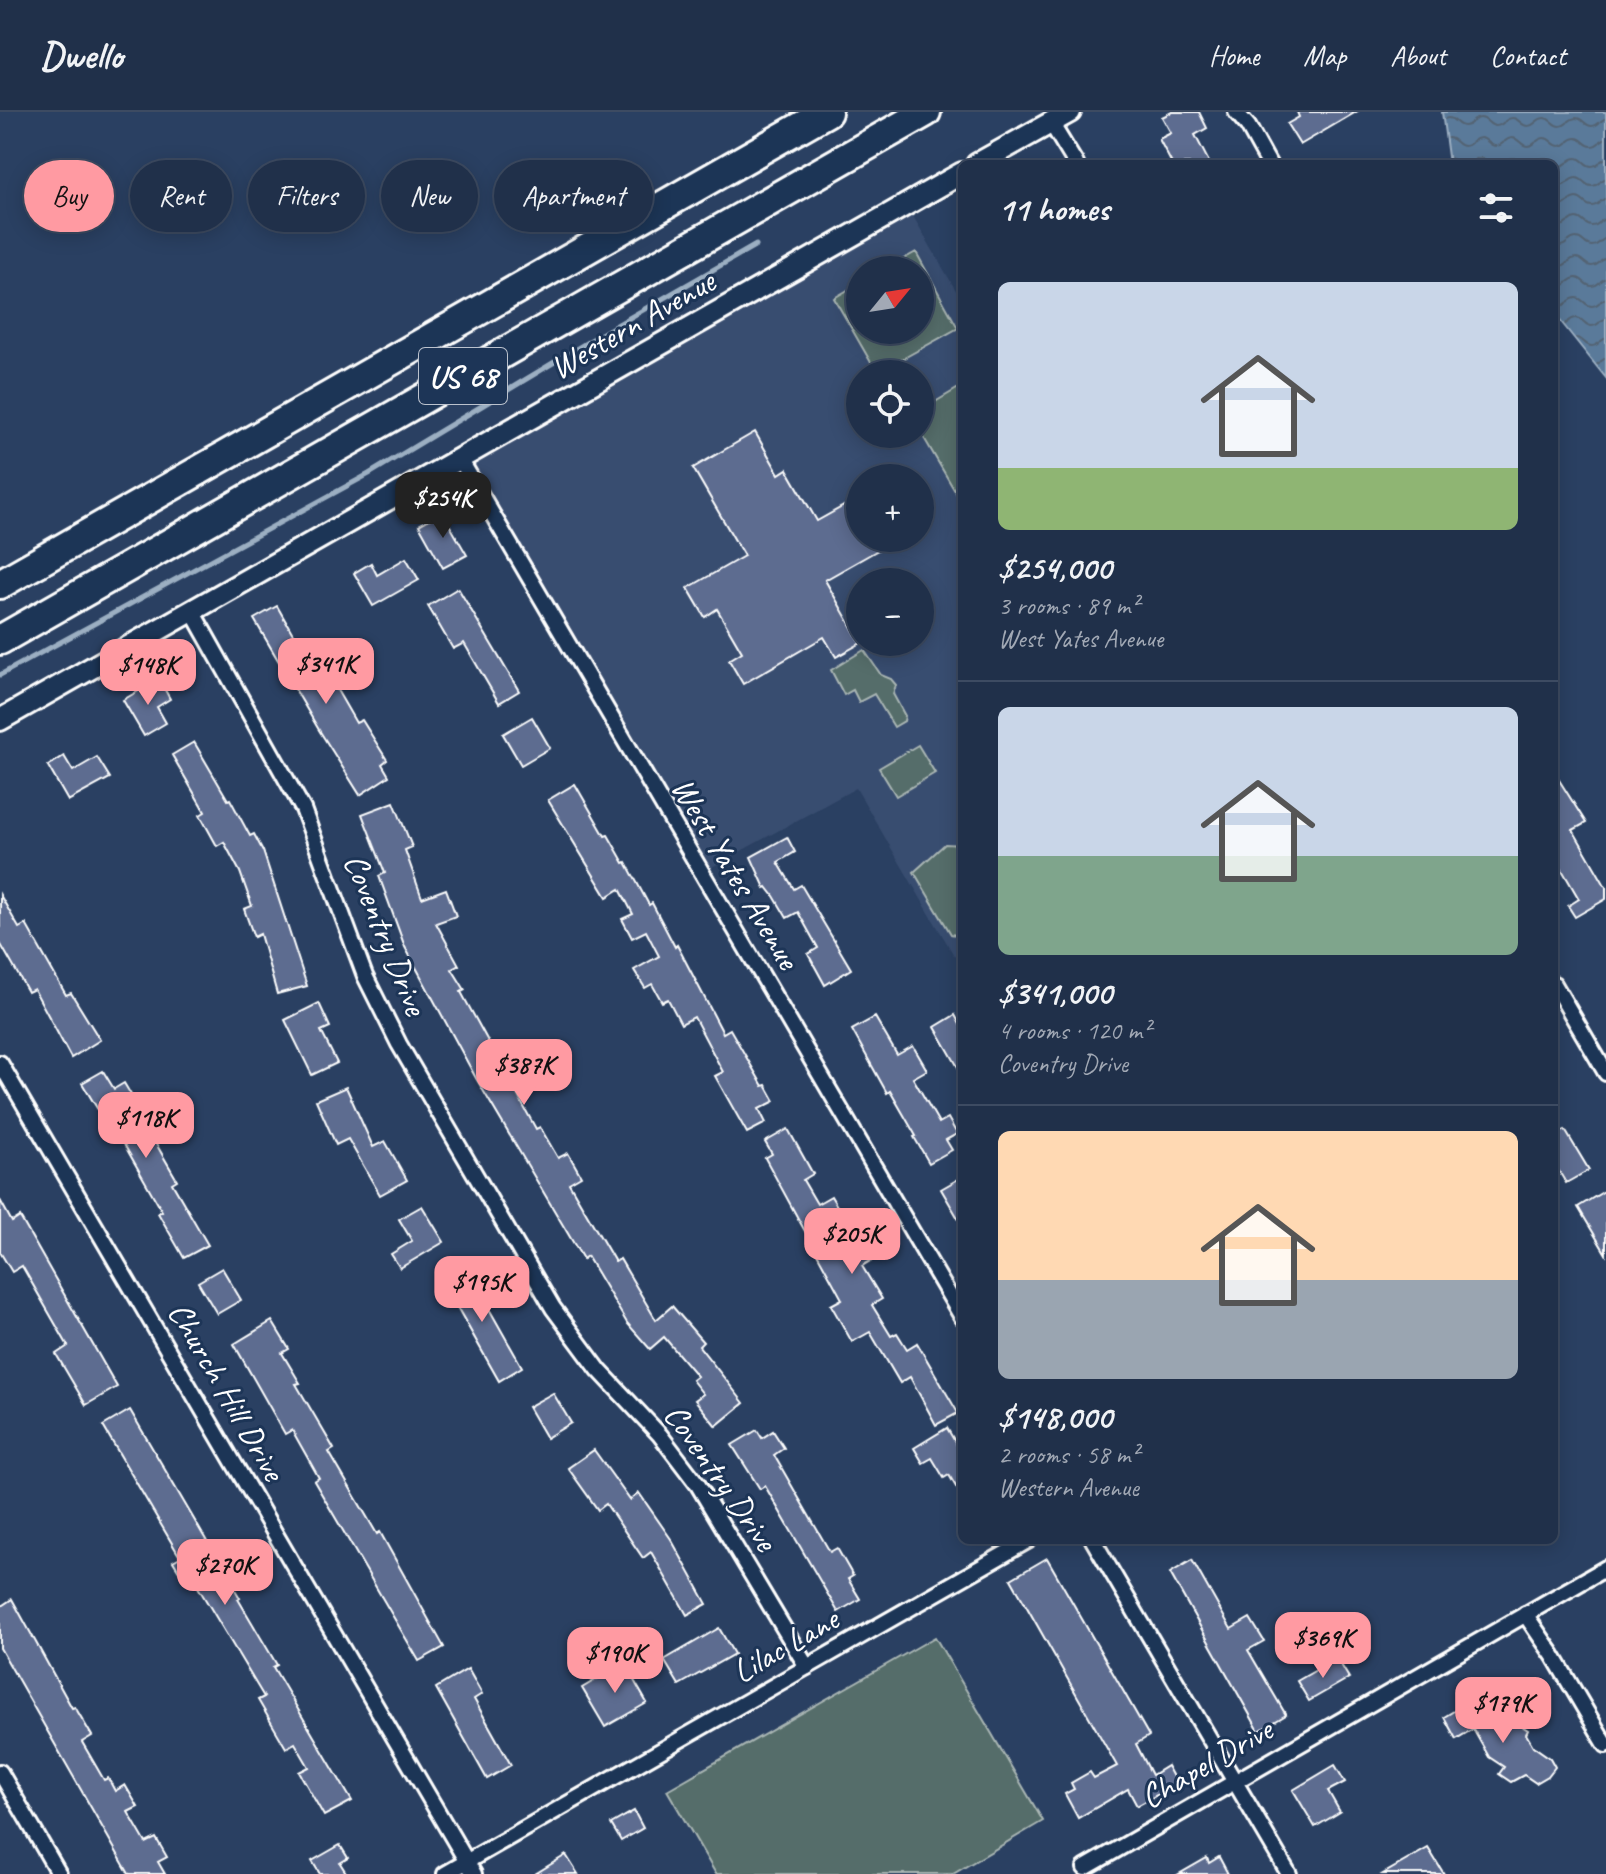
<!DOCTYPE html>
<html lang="en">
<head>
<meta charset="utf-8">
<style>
	:root { --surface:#20304a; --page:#283851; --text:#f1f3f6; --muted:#a2a9b5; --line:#3d4b62; --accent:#ff9aa2 }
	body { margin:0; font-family:Caveat,sans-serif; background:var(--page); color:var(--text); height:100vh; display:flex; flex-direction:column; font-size:30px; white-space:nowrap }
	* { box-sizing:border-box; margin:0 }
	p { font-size:26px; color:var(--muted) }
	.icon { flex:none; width:44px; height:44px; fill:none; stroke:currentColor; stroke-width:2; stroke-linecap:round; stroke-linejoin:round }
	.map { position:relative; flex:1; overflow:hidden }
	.drawer { position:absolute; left:958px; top:48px; width:600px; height:1384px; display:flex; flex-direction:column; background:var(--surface); border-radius:12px; box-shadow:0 4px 20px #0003,0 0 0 2px var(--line) }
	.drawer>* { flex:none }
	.hud { position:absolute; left:24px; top:48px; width:760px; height:72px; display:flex; gap:16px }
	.needle { width:52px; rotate:60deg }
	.controls { position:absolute; left:846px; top:144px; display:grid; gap:16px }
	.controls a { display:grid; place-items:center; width:88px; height:88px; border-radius:50%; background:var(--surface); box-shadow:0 4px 20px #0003,0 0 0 2px var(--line); font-size:40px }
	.price { position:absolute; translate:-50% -68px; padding:0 18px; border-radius:16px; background:var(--accent); color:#111; font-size:26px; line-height:52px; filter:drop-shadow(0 2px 4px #0008) }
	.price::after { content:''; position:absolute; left:50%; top:48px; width:24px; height:18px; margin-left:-12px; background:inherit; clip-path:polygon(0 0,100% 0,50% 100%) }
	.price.current { background:#222; color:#fff }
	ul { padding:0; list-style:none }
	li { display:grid; align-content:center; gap:16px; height:424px; padding:0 40px }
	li+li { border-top:2px solid var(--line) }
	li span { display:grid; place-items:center; height:248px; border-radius:12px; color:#555 }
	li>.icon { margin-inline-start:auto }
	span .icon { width:144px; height:144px; fill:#fffc; stroke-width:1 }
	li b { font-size:34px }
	h2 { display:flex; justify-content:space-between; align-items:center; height:96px; padding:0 40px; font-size:34px }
	.chip { padding:0 28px; border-radius:36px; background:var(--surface); box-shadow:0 4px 20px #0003,0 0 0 2px var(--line); font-size:28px; line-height:72px }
	.chip.current { background:var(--accent); color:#111 }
	header { display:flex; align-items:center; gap:48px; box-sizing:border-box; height:112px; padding:0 40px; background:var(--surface); border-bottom:2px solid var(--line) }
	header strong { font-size:38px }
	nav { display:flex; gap:44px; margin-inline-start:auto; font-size:28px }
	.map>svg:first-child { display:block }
	.built { fill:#394d70; fill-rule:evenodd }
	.green { fill:#546d6a; stroke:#aab6b4; stroke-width:2 }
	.water { fill:url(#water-waves); stroke:#9cafc2; stroke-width:2 }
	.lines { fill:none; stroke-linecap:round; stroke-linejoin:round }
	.stream { stroke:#9cafc2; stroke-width:5 }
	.building { fill:#5d6c90; stroke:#fff; stroke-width:2 }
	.street-casing { stroke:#fff; stroke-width:20 }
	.secondary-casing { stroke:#fff; stroke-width:26 }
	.highway-casing { stroke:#fff; stroke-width:34 }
	.street { stroke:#1d3557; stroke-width:14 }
	.secondary { stroke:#1d3557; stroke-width:20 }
	.highway { stroke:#1d3557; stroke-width:28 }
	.labels { text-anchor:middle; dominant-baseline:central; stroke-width:6; stroke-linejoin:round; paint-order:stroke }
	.shield { fill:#1d3557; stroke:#bbc2cd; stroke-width:2 }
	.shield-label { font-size:32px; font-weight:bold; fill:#fff }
	.street-label { font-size:34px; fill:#fff; stroke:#1d3557 }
</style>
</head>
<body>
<header>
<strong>Dwello</strong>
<nav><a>Home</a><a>Map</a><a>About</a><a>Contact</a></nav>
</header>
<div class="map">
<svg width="1606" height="1762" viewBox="0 0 1606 1762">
	<defs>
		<pattern id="water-waves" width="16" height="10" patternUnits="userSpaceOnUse" patternTransform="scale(2)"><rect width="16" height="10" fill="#5a7a9a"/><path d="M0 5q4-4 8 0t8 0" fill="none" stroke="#536373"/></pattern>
	</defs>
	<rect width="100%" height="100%" fill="#2a4062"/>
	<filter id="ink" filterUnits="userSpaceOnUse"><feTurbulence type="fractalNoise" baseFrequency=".0125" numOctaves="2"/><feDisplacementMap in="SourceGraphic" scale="16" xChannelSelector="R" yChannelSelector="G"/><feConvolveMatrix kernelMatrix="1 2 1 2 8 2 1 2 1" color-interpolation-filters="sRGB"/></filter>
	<g filter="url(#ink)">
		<!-- built -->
		<path class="built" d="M906,92L962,189V841L955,845L856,676L701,761L460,347ZM860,158H920V218H860ZM860,262H920V322H860ZM860,366H920V426H860ZM860,470H920V530H860Z"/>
		<!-- green -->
		<g class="green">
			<polygon points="916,140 958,216 877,261 834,186 860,171 860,218 920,218 920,158 884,158"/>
			<polygon points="962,274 962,391 920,319 920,299"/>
			<polygon points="864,538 881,563 891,567 896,573 893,582 905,604 904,609 894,615 874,582 859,590 853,578 844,583 831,558"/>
			<polygon points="918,633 935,661 896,684 879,656"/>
			<polygon points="945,732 962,733 962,823 960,824 951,822 914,760"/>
			<polygon points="935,1525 1043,1709 953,1762 716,1762 667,1678"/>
		</g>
		<!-- water -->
		<polygon class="water" points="1442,0 1606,0 1606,266 1554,201 1554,52 1449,52"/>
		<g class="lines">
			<!-- stream -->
			<polyline class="stream" points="0,563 369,362 596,225 756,133"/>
		</g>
		<!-- building -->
		<g class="building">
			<polygon points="1172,0 1199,0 1207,16 1195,23 1210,52 1172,52 1159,27 1171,21 1162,5"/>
			<polygon points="1297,0 1356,0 1300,33 1287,12 1299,5"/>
			<polygon points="755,320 779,362 787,357 817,409 860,385 860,426 899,426 825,468 861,531 836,545 824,525 743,572 729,548 742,540 717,497 705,505 688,476 744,444 693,356"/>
			<polygon points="442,400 467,443 443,456 419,413"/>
			<polygon points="406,446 419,468 373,494 354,461 371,451 377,463"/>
			<polygon points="458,476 519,579 499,591 464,531 453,537 428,494"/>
			<polygon points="277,494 313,557 322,552 356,611 362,608 387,648 382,652 389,664 360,683 319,618 254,507"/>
			<polygon points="159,567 170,587 157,595 166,611 144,624 123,588"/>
			<polygon points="532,605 550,636 521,653 503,622"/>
			<polygon points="194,630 228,688 230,687 250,724 254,722 263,739 307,874 277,882 260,822 254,825 244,797 252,794 240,760 224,730 217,734 200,703 205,700 172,643"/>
			<polygon points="64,644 73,659 97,645 110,666 68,689 48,654"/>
			<polygon points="1554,660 1586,711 1573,718 1606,775 1606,787 1575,805 1568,794 1579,787 1554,744"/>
			<polygon points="575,672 605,724 608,723 624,751 626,750 649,793 652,791 675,835 677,833 723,921 730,917 763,974 766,973 775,989 759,997 766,1011 747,1021 715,964 723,960 694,905 681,912 668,887 662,890 652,872 645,876 634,858 659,844 646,819 632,826 622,807 633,802 620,777 607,785 548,688"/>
			<polygon points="394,690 412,735 405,738 422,786 446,777 456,804 436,811 459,853 452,857 465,878 461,880 536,1017 540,1015 558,1046 568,1041 581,1064 569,1071 615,1150 620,1147 656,1208 672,1194 703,1230 699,1234 744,1291 716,1314 695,1288 703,1282 692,1268 697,1264 664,1225 650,1237 627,1211 587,1144 583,1147 477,968 405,835 379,764 385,761 362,702"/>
			<polygon points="787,725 795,740 778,750 794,777 801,773 851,857 825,873 808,842 818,836 798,800 787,806 774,784 767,775 765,776 751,745"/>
			<polygon points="0,783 19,816 26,812 66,883 71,881 100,928 71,946 34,877 28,880 0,831"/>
			<polygon points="319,891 330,915 321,919 337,951 312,963 285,908"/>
			<polygon points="955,903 962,916 962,962 935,915"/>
			<polygon points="875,905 897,943 913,934 927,958 913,966 939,1011 948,1006 957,1022 946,1028 952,1038 929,1051 914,1025 916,1024 890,979 887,981 852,918"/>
			<polygon points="103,959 114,977 124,971 140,998 137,999 177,1068 172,1071 208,1133 184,1146 158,1101 162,1099 113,1013 109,1016 82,971"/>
			<polygon points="346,975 373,1035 385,1029 407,1068 380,1083 348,1027 336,1033 316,988"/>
			<polygon points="788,1017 813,1062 803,1068 817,1092 831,1084 844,1106 833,1112 846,1134 859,1127 872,1148 862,1154 882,1187 872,1193 891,1224 897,1221 907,1237 917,1231 958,1301 936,1313 910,1265 900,1271 870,1220 852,1230 831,1193 842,1187 765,1046 772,1042 765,1030"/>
			<polygon points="1565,1018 1589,1058 1566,1071 1554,1051 1554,1024"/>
			<polygon points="962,1065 962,1113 941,1077"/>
			<polygon points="1606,1078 1606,1142 1578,1095"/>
			<polygon points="0,1088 12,1110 20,1105 117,1275 86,1293 56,1242 68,1234 22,1154 12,1160 0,1140"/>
			<polygon points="422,1094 444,1130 400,1156 391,1142 412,1129 399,1107"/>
			<polygon points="222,1156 241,1188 217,1202 198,1170"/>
			<polygon points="466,1156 522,1255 499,1269 443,1170"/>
			<polygon points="272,1209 289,1237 282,1241 300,1271 296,1272 334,1337 329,1340 377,1422 380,1420 444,1535 419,1549 314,1369 319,1366 292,1318 285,1322 234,1232"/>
			<polygon points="553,1281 571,1311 546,1326 528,1295"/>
			<polygon points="130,1298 240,1486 238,1487 277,1553 273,1555 352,1689 324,1704 299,1660 309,1655 295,1631 286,1636 258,1588 264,1585 189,1460 182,1464 173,1449 180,1445 103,1314"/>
			<polygon points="947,1316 957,1333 962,1330 962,1385 949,1363 944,1366 932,1346 923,1351 914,1336"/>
			<polygon points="757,1318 762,1326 773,1319 784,1336 774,1343 830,1440 837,1436 853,1464 848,1467 860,1487 838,1500 765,1374 760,1377 732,1333"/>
			<polygon points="594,1338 630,1388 639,1381 671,1427 707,1492 687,1503 651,1440 643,1446 606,1392 598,1398 568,1356"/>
			<polygon points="1047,1446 1149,1624 1136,1632 1152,1663 1167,1654 1177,1672 1137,1694 1128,1677 1078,1706 1065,1682 1074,1677 1071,1671 1090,1660 1094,1666 1117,1654 1011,1467"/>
			<polygon points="1192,1448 1231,1517 1250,1506 1264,1529 1248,1538 1286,1603 1259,1619 1170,1461"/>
			<polygon points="12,1487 72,1596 75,1595 92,1624 82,1630 104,1668 108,1666 115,1679 125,1673 138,1695 128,1700 146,1731 156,1726 167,1745 158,1750 165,1762 129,1762 0,1536 0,1495"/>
			<polygon points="719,1516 734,1542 679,1573 664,1548"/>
			<polygon points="1337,1546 1349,1566 1309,1589 1297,1569"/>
			<polygon points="624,1551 647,1591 605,1615 582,1576"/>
			<polygon points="468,1557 482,1582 474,1587 511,1653 487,1667 436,1576"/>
			<polygon points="1473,1595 1504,1617 1516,1610 1528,1618 1526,1622 1533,1634 1550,1646 1555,1655 1548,1664 1536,1671 1524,1663 1511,1670 1499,1662 1504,1655 1489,1645 1473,1617 1456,1627 1444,1605 1459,1596 1464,1600"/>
			<polygon points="1335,1653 1345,1670 1328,1679 1340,1700 1315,1715 1293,1678"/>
			<polygon points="634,1699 643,1716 621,1729 611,1712"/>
			<polygon points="340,1733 348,1746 340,1751 347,1762 320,1762 312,1749"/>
			<polygon points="1428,1736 1444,1762 1383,1762"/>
			<polygon points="566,1743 578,1762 535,1762"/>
			<polygon points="1219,1745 1228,1762 1179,1762 1207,1746 1209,1751"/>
		</g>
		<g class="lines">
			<defs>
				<g id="street">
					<polyline points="1236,0 1248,14 1269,52"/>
					<polyline points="1051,11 1076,52"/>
					<polyline points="460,347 962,1205"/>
					<polyline points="192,499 303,697 365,864 399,932 553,1196 599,1258 660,1323 698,1373 807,1555"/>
					<polyline points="1554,872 1606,961"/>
					<polyline points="0,951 474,1762"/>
					<polyline points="1093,1428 1289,1762"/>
					<polyline points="1525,1502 1553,1543 1606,1633"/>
					<polyline points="0,1660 59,1762"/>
					<polyline points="1085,1756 1606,1456"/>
					<polyline points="445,1762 1029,1428"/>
				</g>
				<g id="secondary">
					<polyline points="977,52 1070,0"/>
					<polyline points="0,608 962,61"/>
				</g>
				<g id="highway">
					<polyline points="0,472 827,0"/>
					<polyline points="0,528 926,0"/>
				</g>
			</defs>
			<!-- street casing -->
			<use href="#street" class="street-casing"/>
			<!-- secondary casing -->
			<use href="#secondary" class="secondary-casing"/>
			<!-- highway casing -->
			<use href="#highway" class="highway-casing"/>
			<!-- street -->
			<use href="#street" class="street"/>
			<!-- secondary -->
			<use href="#secondary" class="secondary"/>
			<!-- highway -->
			<use href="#highway" class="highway"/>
		</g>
	</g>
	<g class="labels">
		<!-- shield labels -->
		<rect class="shield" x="419" y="236" width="88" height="56" rx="6"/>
		<g class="shield-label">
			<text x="463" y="264">US 68</text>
		</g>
		<!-- street labels -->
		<g class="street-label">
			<text transform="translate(632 212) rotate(-30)">Western Avenue</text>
			<text transform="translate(736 761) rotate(59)">West Yates Avenue</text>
			<text transform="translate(386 822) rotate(68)">Coventry Drive</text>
			<text transform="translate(227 1279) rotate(60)">Church Hill Drive</text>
			<text transform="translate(721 1365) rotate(55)">Coventry Drive</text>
			<text transform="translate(785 1533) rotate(-30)">Lilac Lane</text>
			<text transform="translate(1206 1651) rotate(-30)">Chapel Drive</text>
		</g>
	</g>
</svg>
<div class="controls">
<a><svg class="needle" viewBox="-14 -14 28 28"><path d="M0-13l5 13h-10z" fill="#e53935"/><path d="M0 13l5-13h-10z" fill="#a2a9b5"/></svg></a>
<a><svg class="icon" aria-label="locate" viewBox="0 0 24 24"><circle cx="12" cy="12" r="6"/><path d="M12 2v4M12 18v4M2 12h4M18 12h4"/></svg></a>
<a>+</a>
<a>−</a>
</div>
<b class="price current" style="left:443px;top:428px">$254K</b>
<b class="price" style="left:326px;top:594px">$341K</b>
<b class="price" style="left:148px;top:595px">$148K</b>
<b class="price" style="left:524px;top:995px">$387K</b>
<b class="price" style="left:146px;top:1048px">$118K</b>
<b class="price" style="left:852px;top:1164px">$205K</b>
<b class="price" style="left:482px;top:1212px">$195K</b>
<b class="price" style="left:225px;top:1495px">$270K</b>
<b class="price" style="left:1323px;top:1568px">$369K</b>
<b class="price" style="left:615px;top:1583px">$190K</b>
<b class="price" style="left:1503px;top:1633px">$179K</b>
<div class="hud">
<a class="chip current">Buy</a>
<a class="chip">Rent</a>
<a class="chip">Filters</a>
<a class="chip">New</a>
<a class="chip">Apartment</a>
</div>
<section class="drawer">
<h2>11 homes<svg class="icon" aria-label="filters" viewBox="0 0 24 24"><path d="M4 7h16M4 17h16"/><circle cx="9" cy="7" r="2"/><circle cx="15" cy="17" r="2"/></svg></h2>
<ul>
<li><span style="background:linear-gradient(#c9d6e8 75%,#8fb573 0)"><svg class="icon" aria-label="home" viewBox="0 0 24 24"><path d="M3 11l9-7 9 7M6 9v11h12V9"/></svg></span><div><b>$254,000</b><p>3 rooms · 89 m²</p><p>West Yates Avenue</p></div></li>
<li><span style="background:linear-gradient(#c9d6e8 60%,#7fa58c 0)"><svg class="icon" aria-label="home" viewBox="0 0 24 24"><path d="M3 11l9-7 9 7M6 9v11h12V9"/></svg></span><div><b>$341,000</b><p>4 rooms · 120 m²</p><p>Coventry Drive</p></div></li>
<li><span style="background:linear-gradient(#ffd9b3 60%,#9aa5b1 0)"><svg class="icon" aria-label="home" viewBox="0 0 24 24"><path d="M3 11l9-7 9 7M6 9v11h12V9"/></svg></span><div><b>$148,000</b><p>2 rooms · 58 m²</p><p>Western Avenue</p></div></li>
</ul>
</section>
</div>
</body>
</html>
